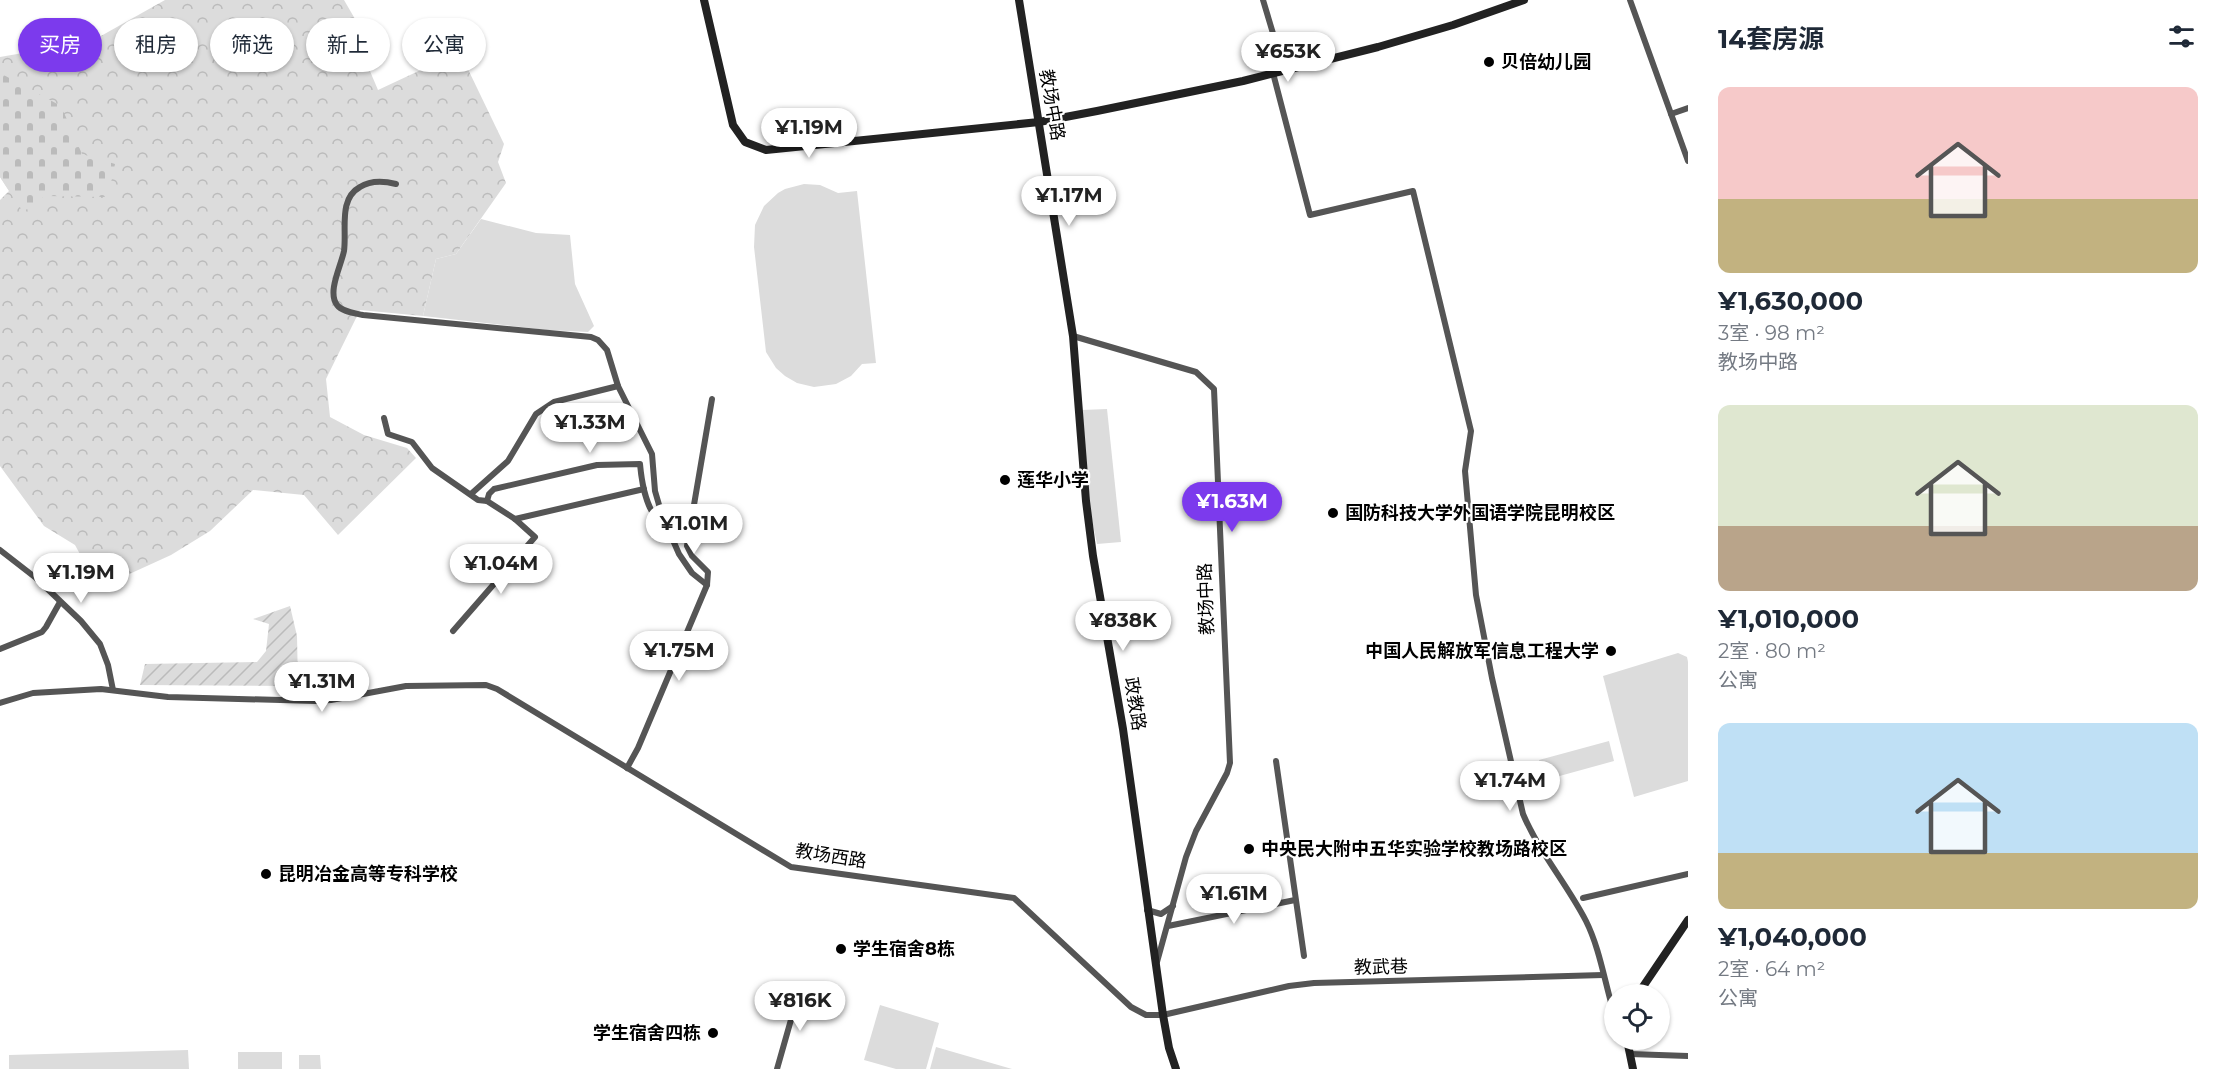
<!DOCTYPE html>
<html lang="zh">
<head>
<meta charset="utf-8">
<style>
	:root { --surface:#fff; --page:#f2f2f3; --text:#1f2937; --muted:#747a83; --accent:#7c3aed }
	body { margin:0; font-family:Montserrat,"Noto Sans SC",sans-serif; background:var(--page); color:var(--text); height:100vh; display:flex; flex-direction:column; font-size:22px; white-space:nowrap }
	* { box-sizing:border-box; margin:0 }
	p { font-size:20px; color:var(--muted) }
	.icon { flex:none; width:33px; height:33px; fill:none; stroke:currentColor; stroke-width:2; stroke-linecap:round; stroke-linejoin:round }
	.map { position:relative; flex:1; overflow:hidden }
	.sheet { display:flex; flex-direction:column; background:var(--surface); width:540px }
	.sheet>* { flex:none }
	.guide { position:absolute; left:18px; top:18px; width:570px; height:54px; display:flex; gap:12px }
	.fabs { position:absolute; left:1604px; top:984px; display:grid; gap:12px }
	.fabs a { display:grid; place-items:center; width:66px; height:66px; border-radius:50%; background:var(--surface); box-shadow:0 2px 4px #0004; font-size:30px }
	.price { position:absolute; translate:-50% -51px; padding:0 14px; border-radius:21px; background:#fff; color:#222; font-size:20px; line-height:39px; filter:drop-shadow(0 2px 3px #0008) }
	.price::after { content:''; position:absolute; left:50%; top:36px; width:18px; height:14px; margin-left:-9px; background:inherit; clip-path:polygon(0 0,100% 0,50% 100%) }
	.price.on { background:var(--accent); color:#fff }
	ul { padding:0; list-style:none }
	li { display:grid; align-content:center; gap:12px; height:318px; padding:0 30px }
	li span { display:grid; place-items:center; height:186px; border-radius:12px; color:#555 }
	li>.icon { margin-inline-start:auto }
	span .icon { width:108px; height:108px; fill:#fffc; stroke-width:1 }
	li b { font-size:26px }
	h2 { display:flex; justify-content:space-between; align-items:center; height:72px; padding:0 30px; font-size:26px }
	.chip { padding:0 21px; border-radius:27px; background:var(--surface); box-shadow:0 2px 4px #0004; font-size:21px; line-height:54px }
	.chip.on { background:var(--accent); color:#fff }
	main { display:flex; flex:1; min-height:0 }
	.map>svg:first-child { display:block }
	.green { fill:#dcdcdc }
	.forest { fill:url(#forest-crowns) }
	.cemetery { fill:url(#cemetery-stones) }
	.garden { fill:url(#garden-furrows) }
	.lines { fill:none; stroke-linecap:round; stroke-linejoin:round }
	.street { stroke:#555; stroke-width:6 }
	.secondary { stroke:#222; stroke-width:8 }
	.poi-dot { fill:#000; stroke:#fff; stroke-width:2 }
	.labels { text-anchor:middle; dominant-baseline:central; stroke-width:4.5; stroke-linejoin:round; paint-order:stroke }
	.poi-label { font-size:18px; font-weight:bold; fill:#000; stroke:#fff; text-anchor:start }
	.street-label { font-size:18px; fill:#000; stroke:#fff }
</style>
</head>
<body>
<main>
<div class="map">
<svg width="1688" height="1069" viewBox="0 0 1688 1069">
	<defs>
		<pattern id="forest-crowns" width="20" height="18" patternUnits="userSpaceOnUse" patternTransform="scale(1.5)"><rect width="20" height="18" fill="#dcdcdc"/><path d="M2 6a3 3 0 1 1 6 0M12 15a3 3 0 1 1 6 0" fill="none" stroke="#bbb"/></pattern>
		<pattern id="cemetery-stones" width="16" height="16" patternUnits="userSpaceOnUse" patternTransform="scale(1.5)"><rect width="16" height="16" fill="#dcdcdc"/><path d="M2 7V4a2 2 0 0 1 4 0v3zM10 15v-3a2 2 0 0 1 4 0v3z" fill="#bbb"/></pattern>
		<pattern id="garden-furrows" width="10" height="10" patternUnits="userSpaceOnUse" patternTransform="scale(1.5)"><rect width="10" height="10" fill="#dcdcdc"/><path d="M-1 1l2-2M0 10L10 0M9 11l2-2" fill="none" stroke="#bbb"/></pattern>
	</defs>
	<rect width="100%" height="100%" fill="#fff"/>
	<!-- green -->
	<g class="green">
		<polygon points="804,184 820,185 838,193 857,191 876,363 862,364 851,376 836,384 814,387 797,383 785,376 776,368 766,352 754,247 755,225 764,206 778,193 785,189"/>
		<polygon points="481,219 536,233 570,235 575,284 594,326 588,332 547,330 423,316 436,259 456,254"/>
		<polygon points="1107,409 1121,542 1097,544 1091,515 1082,410"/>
		<polygon points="1678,653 1687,657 1688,662 1688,781 1634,797 1603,676"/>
		<polygon points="1609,741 1614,761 1545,780 1539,760"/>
		<polygon points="880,1005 939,1023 926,1069 896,1069 864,1060"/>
		<polygon points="936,1047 1012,1069 930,1069"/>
		<polygon points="188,1050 189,1069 9,1069 9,1055"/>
		<rect x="238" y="1052" width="44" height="17"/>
		<polygon points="299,1055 320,1055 321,1069 299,1069"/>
	</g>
	<!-- forest -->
	<polygon class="forest" points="165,0 344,0 373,50 364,57 378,90 425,68 424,49 452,36 504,144 498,162 506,183 456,254 436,259 423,316 360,310 326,379 330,417 364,435 407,448 416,458 338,535 304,495 253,490 210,531 171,555 125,576 93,578 75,545 44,526 0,466 0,200 9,191 0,177 0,57 92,41"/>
	<!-- cemetery -->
	<polygon class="cemetery" points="0,73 61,106 82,154 115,164 108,197 45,196 23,212 0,177"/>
	<!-- garden -->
	<polygon class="garden" points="290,606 297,636 298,686 140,685 145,664 257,662 266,651 269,624 253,619"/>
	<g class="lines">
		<!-- street -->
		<g class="street">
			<polyline points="1263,0 1284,70"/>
			<polyline points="1630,0 1688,161"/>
			<path d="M1273,73L1310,215L1413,191L1471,431L1465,471L1476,595L1492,678L1523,814C1539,852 1567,884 1586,921C1599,947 1604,978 1612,1006"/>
			<polyline points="1671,114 1688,108"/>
			<path d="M396,184C384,181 371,180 360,187C338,199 347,230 344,251C341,266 327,292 337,305C342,312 355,313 363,315L591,337L598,340L607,350L618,386L652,454L655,491L662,515L679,554L692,573L707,585"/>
			<polyline points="1073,336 1196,372 1214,389 1230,763 1227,773 1196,831 1186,857 1157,962"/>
			<polyline points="384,418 388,434 412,442 432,468 478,500 487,501 515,519 535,537 453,631"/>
			<polyline points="471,494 508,461 536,414 554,402 618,386"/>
			<path d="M487,501L489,494L494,489L597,465L640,464C642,486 647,518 669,529"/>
			<polyline points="515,519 644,489"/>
			<polyline points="0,550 36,578 81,621 100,644 108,665 113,690"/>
			<polyline points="0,649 42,632 46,627 60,602"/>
			<polyline points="0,703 33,693 101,689 168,697 316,701 331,700 406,686 486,685 497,689 791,867 1014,898 1131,1007 1146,1015 1163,1015 1289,986 1314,983 1603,975"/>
			<polyline points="1276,761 1304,956"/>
			<polyline points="627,768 638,748 707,585 708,572 692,556 687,546 712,399"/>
			<polyline points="1583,898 1688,874"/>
			<polyline points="1147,910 1161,914 1173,906"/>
			<polyline points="1168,926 1295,900"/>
			<polyline points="1630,1054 1688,1056"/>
			<polyline points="777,1069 800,988"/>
		</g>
		<!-- secondary -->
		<g class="secondary">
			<polyline points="704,0 733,125 745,142 766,150 1039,122 1097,111 1243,81 1378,47 1453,25 1524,0"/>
			<polyline points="1019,0 1073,336 1086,501 1093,556 1123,729 1163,1015 1169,1048 1176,1069"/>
			<polyline points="1638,994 1688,920"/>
			<polyline points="1614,1006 1612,1006 1614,1010"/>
			<polyline points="1627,1040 1633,1069"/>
		</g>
	</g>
	<!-- markers -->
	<g class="poi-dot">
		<circle cx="1489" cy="62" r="6"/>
		<circle cx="1005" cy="480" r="6"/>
		<circle cx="1333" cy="513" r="6"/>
		<circle cx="1611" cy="651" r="6"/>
		<circle cx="1249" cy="849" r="6"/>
		<circle cx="266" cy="874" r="6"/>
		<circle cx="841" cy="949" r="6"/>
		<circle cx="713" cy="1033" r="6"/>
	</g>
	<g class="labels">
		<!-- poi labels -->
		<g class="poi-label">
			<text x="1501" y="62">贝倍幼儿园</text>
			<text x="1017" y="480">莲华小学</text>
			<text x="1345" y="513">国防科技大学外国语学院昆明校区</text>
			<text x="1599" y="651" text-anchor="end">中国人民解放军信息工程大学</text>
			<text x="1261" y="849">中央民大附中五华实验学校教场路校区</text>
			<text x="278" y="874">昆明冶金高等专科学校</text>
			<text x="853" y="949">学生宿舍8栋</text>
			<text x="701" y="1033" text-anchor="end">学生宿舍四栋</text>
		</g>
		<!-- street labels -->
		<g class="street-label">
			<text transform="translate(1052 105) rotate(80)">教场中路</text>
			<text transform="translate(1206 599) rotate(-92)">教场中路</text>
			<text transform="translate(1135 704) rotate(81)">政教路</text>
			<text transform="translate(831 856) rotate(9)">教场西路</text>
			<text transform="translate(1381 967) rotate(-1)">教武巷</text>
		</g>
	</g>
</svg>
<div class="fabs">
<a><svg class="icon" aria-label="locate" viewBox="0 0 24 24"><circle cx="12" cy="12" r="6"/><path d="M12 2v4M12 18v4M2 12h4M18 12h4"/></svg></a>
</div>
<b class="price" style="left:1288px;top:83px">¥653K</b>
<b class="price" style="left:809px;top:159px">¥1.19M</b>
<b class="price" style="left:1069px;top:227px">¥1.17M</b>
<b class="price" style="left:590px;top:454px">¥1.33M</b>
<b class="price on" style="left:1232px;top:533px">¥1.63M</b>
<b class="price" style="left:694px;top:555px">¥1.01M</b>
<b class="price" style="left:501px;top:595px">¥1.04M</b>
<b class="price" style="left:81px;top:604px">¥1.19M</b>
<b class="price" style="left:1123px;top:652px">¥838K</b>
<b class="price" style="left:679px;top:682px">¥1.75M</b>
<b class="price" style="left:322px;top:713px">¥1.31M</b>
<b class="price" style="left:1510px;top:812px">¥1.74M</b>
<b class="price" style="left:1234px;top:925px">¥1.61M</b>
<b class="price" style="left:800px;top:1032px">¥816K</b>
<div class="guide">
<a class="chip on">买房</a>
<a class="chip">租房</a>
<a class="chip">筛选</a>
<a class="chip">新上</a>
<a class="chip">公寓</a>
</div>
</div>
<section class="sheet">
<h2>14套房源<svg class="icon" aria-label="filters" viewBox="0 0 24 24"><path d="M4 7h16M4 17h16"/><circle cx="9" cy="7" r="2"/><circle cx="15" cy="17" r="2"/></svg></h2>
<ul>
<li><span style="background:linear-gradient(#f6c9c9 60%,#c2b280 0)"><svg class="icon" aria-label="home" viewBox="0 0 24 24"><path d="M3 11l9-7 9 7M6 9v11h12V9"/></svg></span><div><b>¥1,630,000</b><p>3室 · 98 m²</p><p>教场中路</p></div></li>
<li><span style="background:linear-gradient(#dfe7d0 65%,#b9a48a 0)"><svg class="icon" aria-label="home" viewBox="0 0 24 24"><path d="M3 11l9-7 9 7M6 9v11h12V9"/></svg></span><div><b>¥1,010,000</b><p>2室 · 80 m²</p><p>公寓</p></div></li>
<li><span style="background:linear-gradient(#bfe0f5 70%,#c2b280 0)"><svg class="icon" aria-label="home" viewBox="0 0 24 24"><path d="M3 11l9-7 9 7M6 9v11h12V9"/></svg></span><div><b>¥1,040,000</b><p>2室 · 64 m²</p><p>公寓</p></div></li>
</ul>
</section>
</main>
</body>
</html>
